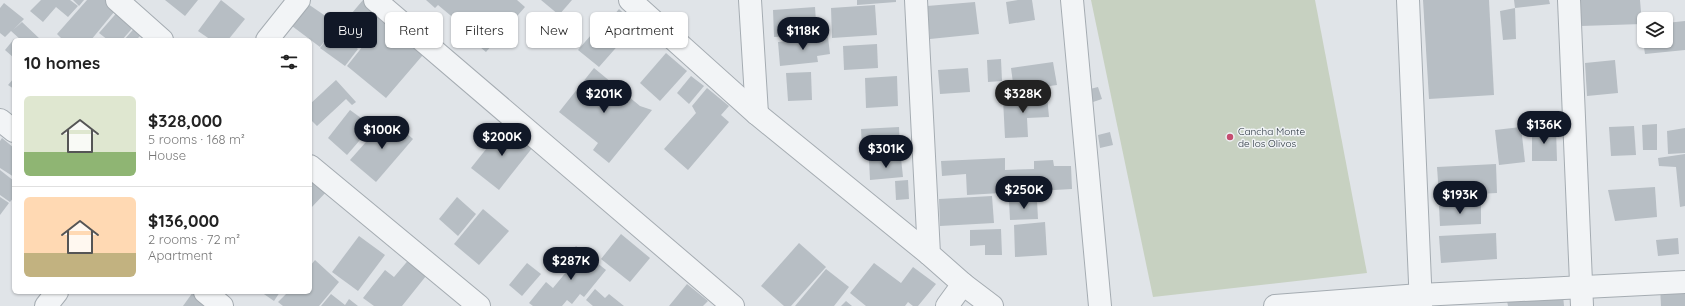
<!DOCTYPE html>
<html lang="en">
<head>
<meta charset="utf-8">
<style>
	:root { --surface:#fff; --page:#f6f6f6; --text:#222; --muted:#767676; --line:#e0e0e0; --accent:#111827 }
	body { margin:0; font-family:Quicksand,sans-serif; background:var(--page); color:var(--text); height:100vh; display:flex; flex-direction:column; font-size:15px; white-space:nowrap }
	* { box-sizing:border-box; margin:0 }
	p { font-size:13px; color:var(--muted) }
	.icon { flex:none; width:22px; height:22px; fill:none; stroke:currentColor; stroke-width:2; stroke-linecap:round; stroke-linejoin:round }
	.map { position:relative; flex:1; overflow:hidden }
	.side { position:absolute; left:12px; top:38px; width:300px; height:256px; display:flex; flex-direction:column; background:var(--surface); border-radius:6px; box-shadow:0 1px 3px #0004 }
	.side>* { flex:none }
	.top-card { position:absolute; left:324px; top:12px; width:380px; height:36px; display:flex; gap:8px }
	.tools { position:absolute; left:1637px; top:12px; display:grid; gap:8px }
	.tools a { display:grid; place-items:center; width:36px; height:36px; border-radius:6px; background:var(--surface); box-shadow:0 1px 3px #0004; font-size:20px }
	.price { position:absolute; translate:-50% -34px; padding:0 9px; border-radius:14px; background:var(--accent); color:#fff; font-size:13px; line-height:26px; filter:drop-shadow(0 1px 2px #0008) }
	.price::after { content:''; position:absolute; left:50%; top:24px; width:12px; height:9px; margin-left:-6px; background:inherit; clip-path:polygon(0 0,100% 0,50% 100%) }
	.price.on { background:#222; color:#fff }
	ul { padding:0; list-style:none }
	li { display:flex; align-items:center; gap:12px; height:100px; padding:0 12px }
	li+li { border-top:1px solid var(--line) }
	li span { display:grid; place-items:center; flex:none; width:112px; height:80px; border-radius:6px; color:#555 }
	li>.icon { margin-inline-start:auto }
	span .icon { width:48px; height:48px; fill:#fffc; stroke-width:1 }
	li b { font-size:17px }
	h2 { display:flex; justify-content:space-between; align-items:center; height:48px; padding:0 12px; font-size:17px }
	.pill { padding:0 14px; border-radius:6px; background:var(--surface); box-shadow:0 1px 3px #0004; font-size:14px; line-height:36px }
	.pill.on { background:var(--accent); color:#fff }
	.map>svg:first-child { display:block }
	.green { fill:#c7d1c1 }
	.building { fill:#b7bec4 }
	.lines { fill:none; stroke-linecap:round; stroke-linejoin:round }
	.minor-casing { stroke:#a5acb2; stroke-width:24 }
	.minor { stroke:#f2f4f6; stroke-width:22 }
	.poi-dot { fill:#c54d70; stroke:#eff2f5; stroke-width:1.5 }
	.labels { text-anchor:middle; dominant-baseline:central; stroke-width:3; stroke-linejoin:round; paint-order:stroke }
	.poi-label { font-size:10px; fill:#29343e; stroke:#eff2f5; text-anchor:start }
</style>
</head>
<body>
<div class="map">
<svg width="1685" height="306" viewBox="0 0 1685 306">
	<rect width="100%" height="100%" fill="#e0e4e8"/>
	<!-- green -->
	<polygon class="green" points="1091,0 1315,0 1367,273 1153,297"/>
	<!-- building -->
	<g class="building">
		<polygon points="41,0 70,0 78,6 68,17 56,7 43,22 30,11"/>
		<polygon points="73,0 84,0 79,6"/>
		<polygon points="87,0 112,0 119,6 91,40 63,40 57,34"/>
		<polygon points="165,0 198,0 185,16"/>
		<polygon points="221,0 245,19 228,40 211,40 198,31"/>
		<polygon points="363,0 370,0 428,49 386,98 347,66 363,46 340,27"/>
		<polygon points="426,0 517,0 525,7 486,52 462,32 462,25 438,5 435,8"/>
		<polygon points="541,0 572,0 559,15"/>
		<polygon points="857,0 896,0 896,2 857,5"/>
		<polygon points="1018,0 1032,0 1035,20 1009,24 1006,2"/>
		<polygon points="1423,0 1489,0 1494,95 1429,99"/>
		<polygon points="1514,0 1549,0 1550,4 1515,8 1516,39 1503,40 1500,11 1515,8"/>
		<polygon points="1580,0 1640,0 1642,24 1581,26"/>
		<polygon points="975,2 979,34 930,39 927,6"/>
		<polygon points="4,3 24,19 13,30 22,22 41,40 21,40 11,31 5,37 0,33 0,8"/>
		<polygon points="308,4 340,26 335,32 331,29 332,31 320,47 292,26"/>
		<polygon points="875,5 877,35 832,38 831,8"/>
		<polygon points="815,7 817,35 774,37 773,10"/>
		<polygon points="120,9 136,24 122,40 108,40 99,33"/>
		<polygon points="619,9 636,25 599,67 578,50 605,19 608,22"/>
		<polygon points="1685,21 1685,50 1645,54 1643,41 1666,41 1666,23"/>
		<polygon points="138,24 145,31 136,40 124,40"/>
		<polygon points="333,31 358,49 345,66 320,48"/>
		<polygon points="828,37 830,54 817,56 818,62 780,66 778,42"/>
		<polygon points="14,39 14,58 5,50"/>
		<polygon points="877,44 878,68 844,70 843,46"/>
		<polygon points="666,53 687,71 660,101 640,83"/>
		<polygon points="1001,59 1002,81 988,82 987,60"/>
		<polygon points="1615,60 1618,93 1587,96 1585,63"/>
		<polygon points="1053,62 1057,85 1014,91 1011,68"/>
		<polygon points="594,68 640,106 652,110 609,163 593,150 598,143 559,112"/>
		<polygon points="968,68 970,92 940,94 938,70"/>
		<polygon points="811,72 812,100 788,101 786,73"/>
		<polygon points="691,76 704,86 689,104 677,93"/>
		<polygon points="897,76 898,106 866,108 865,78"/>
		<polygon points="14,78 14,89 8,85"/>
		<polygon points="336,80 356,102 352,105 346,99 317,126 310,119 310,104"/>
		<polygon points="1098,87 1102,99 1090,103 1086,90"/>
		<polygon points="707,88 729,106 721,115 729,122 688,170 664,149 696,113 692,106"/>
		<polygon points="1047,96 1049,117 1027,118 1028,137 1005,138 1003,99"/>
		<polygon points="350,110 372,126 347,155 328,138"/>
		<polygon points="388,117 413,139 376,182 350,160"/>
		<polygon points="506,124 533,147 499,190 471,168"/>
		<polygon points="1657,124 1657,150 1643,150 1642,125"/>
		<polygon points="1634,126 1636,155 1611,156 1609,127"/>
		<polygon points="899,127 900,146 862,148 861,129"/>
		<polygon points="1521,127 1525,162 1499,165 1495,130"/>
		<polygon points="1685,128 1685,153 1668,154 1667,131"/>
		<polygon points="1532,129 1556,129 1557,161 1532,161"/>
		<polygon points="1110,132 1113,145 1100,148 1098,135"/>
		<polygon points="2,138 14,148 14,177 0,168 0,141"/>
		<polygon points="1685,154 1685,206 1680,207 1676,167 1659,166 1658,158"/>
		<polygon points="901,158 903,177 870,180 869,160"/>
		<polygon points="1005,158 1005,170 1034,169 1034,161 1053,160 1054,166 1071,166 1072,189 967,195 966,174 942,176 941,161"/>
		<polygon points="1496,164 1497,193 1439,196 1437,167"/>
		<polygon points="0,170 14,181 14,197 10,202 0,195"/>
		<polygon points="310,172 329,189 310,209"/>
		<polygon points="908,180 909,199 896,200 895,181"/>
		<polygon points="1655,187 1657,217 1615,221 1608,190"/>
		<polygon points="992,196 994,223 940,226 939,199"/>
		<polygon points="0,197 9,203 0,215"/>
		<polygon points="457,197 476,214 458,236 439,219"/>
		<polygon points="1037,200 1038,219 1010,220 1009,201"/>
		<polygon points="1481,204 1481,224 1440,226 1439,206"/>
		<polygon points="483,209 509,231 479,265 454,244"/>
		<polygon points="1045,222 1047,255 1015,257 1014,225"/>
		<polygon points="1001,229 1002,255 985,255 985,245 970,246 970,230"/>
		<polygon points="1496,233 1497,259 1441,263 1439,236"/>
		<polygon points="621,234 650,258 630,282 601,259"/>
		<polygon points="359,236 385,255 358,291 332,272"/>
		<polygon points="1678,238 1679,254 1658,256 1656,240"/>
		<polygon points="799,243 826,267 791,306 784,306 761,286"/>
		<polygon points="576,246 606,270 584,297 580,294 572,304 567,300 562,306 533,306 529,303 546,282 553,288 572,265 565,259"/>
		<polygon points="411,257 430,271 402,306 374,306 363,298 385,270 394,277"/>
		<polygon points="315,260 339,282 319,306 283,306 278,302 288,292 310,292 310,266"/>
		<polygon points="527,263 541,274 522,296 509,285"/>
		<polygon points="874,263 901,283 913,267 936,284 918,306 913,306 908,302 905,306 866,306 850,293"/>
		<polygon points="826,269 849,287 834,306 795,306"/>
		<polygon points="687,284 708,301 703,306 669,306"/>
		<polygon points="1685,285 1685,306 1661,306 1660,287"/>
		<polygon points="595,289 605,298 609,294 624,306 593,306 586,300"/>
		<polygon points="193,292 210,306 183,306"/>
		<polygon points="261,292 280,292 274,301"/>
		<polygon points="331,294 345,305 349,299 358,306 321,306"/>
		<polygon points="1563,295 1564,306 1508,306 1507,301"/>
		<polygon points="846,301 852,306 841,306"/>
	</g>
	<g class="lines">
		<defs>
			<g id="minor">
				<polyline points="117,0 162,40"/>
				<polyline points="375,0 733,306"/>
				<polyline points="630,0 757,114 929,254"/>
				<polyline points="750,0 757,114"/>
				<polyline points="916,0 929,254 963,284 992,306"/>
				<polyline points="1072,0 1100,306"/>
				<polyline points="1408,0 1421,306"/>
				<polyline points="1569,0 1582,306"/>
				<polyline points="267,40 299,0"/>
				<polyline points="0,120 14,131"/>
				<polyline points="310,166 479,306"/>
				<polyline points="205,292 222,306"/>
				<polyline points="46,306 57,292"/>
				<polyline points="947,306 963,284"/>
				<polyline points="1275,306 1420,295 1685,282"/>
			</g>
		</defs>
		<!-- minor casing -->
		<use href="#minor" class="minor-casing"/>
		<!-- minor -->
		<use href="#minor" class="minor"/>
	</g>
	<!-- markers -->
	<circle class="poi-dot" cx="1230" cy="137" r="4"/>
	<g class="labels">
		<!-- poi labels -->
		<g class="poi-label">
			<text x="1238" y="131">Cancha Monte<tspan x="1238" dy="12">de los Olivos</tspan></text>
		</g>
	</g>
</svg>
<div class="tools">
<a><svg class="icon" aria-label="layers" viewBox="0 0 24 24"><path d="M12 4l9 5-9 5-9-5zM3 14l9 5 9-5"/></svg></a>
</div>
<b class="price" style="left:803px;top:51px">$118K</b>
<b class="price" style="left:604px;top:114px">$201K</b>
<b class="price on" style="left:1023px;top:114px">$328K</b>
<b class="price" style="left:1544px;top:145px">$136K</b>
<b class="price" style="left:382px;top:150px">$100K</b>
<b class="price" style="left:502px;top:157px">$200K</b>
<b class="price" style="left:886px;top:169px">$301K</b>
<b class="price" style="left:1024px;top:210px">$250K</b>
<b class="price" style="left:1460px;top:215px">$193K</b>
<b class="price" style="left:571px;top:281px">$287K</b>
<div class="top-card">
<a class="pill on">Buy</a>
<a class="pill">Rent</a>
<a class="pill">Filters</a>
<a class="pill">New</a>
<a class="pill">Apartment</a>
</div>
<section class="side">
<h2>10 homes<svg class="icon" aria-label="filters" viewBox="0 0 24 24"><path d="M4 7h16M4 17h16"/><circle cx="9" cy="7" r="2"/><circle cx="15" cy="17" r="2"/></svg></h2>
<ul>
<li><span style="background:linear-gradient(#dfe7d0 70%,#8fb573 0)"><svg class="icon" aria-label="home" viewBox="0 0 24 24"><path d="M3 11l9-7 9 7M6 9v11h12V9"/></svg></span><div><b>$328,000</b><p>5 rooms · 168 m²</p><p>House</p></div></li>
<li><span style="background:linear-gradient(#ffd9b3 70%,#c2b280 0)"><svg class="icon" aria-label="home" viewBox="0 0 24 24"><path d="M3 11l9-7 9 7M6 9v11h12V9"/></svg></span><div><b>$136,000</b><p>2 rooms · 72 m²</p><p>Apartment</p></div></li>
</ul>
</section>
</div>
</body>
</html>
